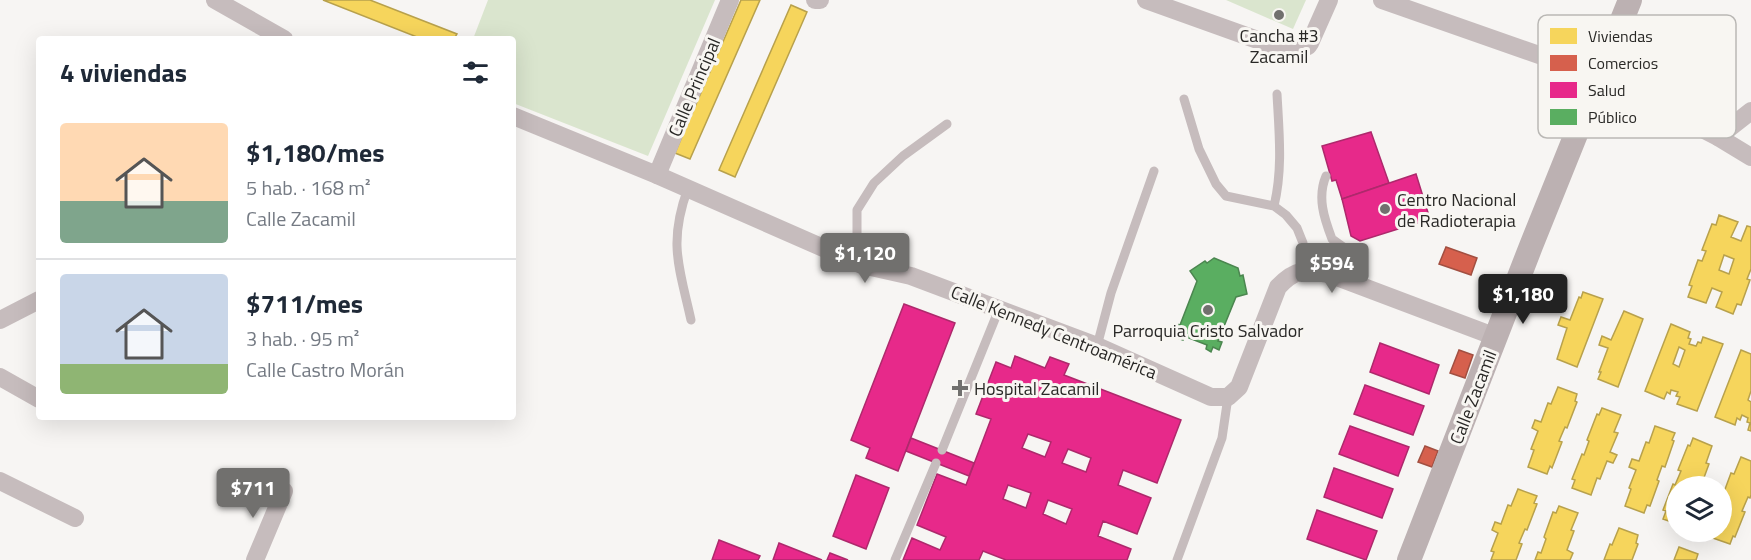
<!DOCTYPE html>
<html lang="es">
<head>
<meta charset="utf-8">
<style>
	:root { --surface:#fff; --page:#f2f2f3; --text:#1f2937; --muted:#747a83; --line:#e0e1e3; --accent:#71706e }
	body { margin:0; font-family:"Titillium Web",sans-serif; background:var(--page); color:var(--text); height:100vh; display:flex; flex-direction:column; font-size:22px; white-space:nowrap }
	* { box-sizing:border-box; margin:0 }
	p { font-size:20px; color:var(--muted) }
	.icon { flex:none; width:33px; height:33px; fill:none; stroke:currentColor; stroke-width:2; stroke-linecap:round; stroke-linejoin:round }
	.map { position:relative; flex:1; overflow:hidden }
	.details { position:absolute; left:36px; top:36px; width:480px; height:384px; display:flex; flex-direction:column; background:var(--surface); border-radius:6px; box-shadow:0 6px 24px #0002 }
	.details>* { flex:none }
	.buttons { position:absolute; left:1666px; top:476px; display:grid; gap:12px }
	.buttons a { display:grid; place-items:center; width:66px; height:66px; border-radius:50%; background:var(--surface); box-shadow:0 6px 24px #0002; font-size:30px }
	.price { position:absolute; translate:-50% -51px; padding:0 14px; border-radius:6px; background:var(--accent); color:#fff; font-size:20px; line-height:39px; filter:drop-shadow(0 2px 3px #0008) }
	.price::after { content:''; position:absolute; left:50%; top:36px; width:18px; height:14px; margin-left:-9px; background:inherit; clip-path:polygon(0 0,100% 0,50% 100%) }
	.price.on { background:#222; color:#fff }
	ul { padding:0; list-style:none }
	li { display:flex; align-items:center; gap:18px; height:150px; padding:0 24px }
	li+li { border-top:2px solid var(--line) }
	li span { display:grid; place-items:center; flex:none; width:168px; height:120px; border-radius:6px; color:#555 }
	li>.icon { margin-inline-start:auto }
	span .icon { width:72px; height:72px; fill:#fffc; stroke-width:1 }
	li b { font-size:26px }
	h2 { display:flex; justify-content:space-between; align-items:center; height:72px; padding:0 24px; font-size:26px }
	.map>svg:first-child { display:block }
	.green { fill:#dae5ce }
	.homes { fill:#f6d55c; stroke:#b8a14c; stroke-width:1.5; fill-rule:evenodd }
	.shops { fill:#d6604d; stroke:#a24f41; stroke-width:1.5 }
	.health { fill:#e7298a; stroke:#ae296c; stroke-width:1.5; fill-rule:evenodd }
	.public { fill:#5aae61; stroke:#4b864f; stroke-width:1.5 }
	.lines { fill:none; stroke-linecap:round; stroke-linejoin:round }
	.lane { stroke:#c6bcbd; stroke-width:9 }
	.street { stroke:#c6bcbd; stroke-width:18 }
	.secondary { stroke:#bcb1b2; stroke-width:24 }
	.poi-dot { fill:#71706e; stroke:#f8f6f2; stroke-width:2 }
	.labels { text-anchor:middle; dominant-baseline:central; stroke-width:6; stroke-linejoin:round; paint-order:stroke }
	.poi-label { font-size:18px; fill:#292826; stroke:#f8f6f2 }
	.street-label { font-size:18px; fill:#292826; stroke:#f8f6f2 }
	.key { fill:#f8f6f2; stroke:#bab8b5; stroke-width:1.5 }
	.key-label { font-size:16px; fill:#292826 }
</style>
</head>
<body>
<div class="map">
<svg width="1751" height="560" viewBox="0 0 1751 560">
	<rect width="100%" height="100%" fill="#f7f5f3"/>
	<!-- green -->
	<g class="green">
		<polygon points="488,0 715,0 648,156 513,103 513,39 473,39"/>
		<polygon points="1226,0 1306,0 1293,29"/>
	</g>
	<!-- homes -->
	<g class="homes">
		<polygon points="323,0 370,0 457,34 454,39 422,39"/>
		<polygon points="741,0 760,0 690,159 675,153"/>
		<polygon points="791,5 807,12 735,177 719,170"/>
		<path d="M1719,215L1738,222L1731,237L1741,241L1747,226L1751,227V269L1747,279L1750,280L1741,305L1737,304L1733,314L1716,307L1722,292L1712,288L1706,303L1688,297L1692,286L1689,285L1698,260L1702,261L1706,251L1702,250L1712,224L1716,225ZM1724,255L1734,259L1729,274L1719,270Z"/>
		<polygon points="1583,292 1603,299 1577,367 1557,359 1567,328 1558,325 1561,317 1570,320 1579,297 1581,298"/>
		<polygon points="1624,311 1643,319 1618,387 1598,379 1601,372 1599,372 1608,348 1599,345 1602,336 1611,340"/>
		<path d="M1671,324L1690,332L1688,338L1691,339L1689,344L1696,346L1698,342L1701,343L1703,337L1723,344L1697,411L1677,404L1680,397L1676,396L1678,392L1671,390L1670,394L1667,392L1664,399L1645,391ZM1679,347L1685,350L1679,367L1673,364Z"/>
		<polygon points="1741,350 1751,354 1751,391 1748,400 1751,402 1751,431 1748,430 1750,423 1747,422 1748,418 1742,415 1740,420 1737,418 1735,425 1715,417"/>
		<polygon points="1558,387 1577,394 1575,401 1577,402 1567,428 1565,427 1559,441 1562,442 1552,468 1550,466 1547,474 1528,467 1534,450 1531,449 1538,431 1532,428 1535,420 1541,422 1548,403 1551,404"/>
		<polygon points="1602,408 1621,415 1614,432 1618,433 1610,452 1617,455 1613,463 1607,461 1600,479 1597,478 1591,495 1572,488 1575,480 1572,479 1582,454 1584,455 1589,441 1587,440 1597,414 1599,415"/>
		<polygon points="1655,426 1675,433 1672,440 1674,441 1665,467 1662,466 1657,480 1659,481 1650,506 1647,505 1644,513 1625,506 1631,489 1629,488 1636,470 1629,467 1632,459 1639,461 1646,442 1649,443"/>
		<polygon points="1693,438 1712,446 1706,463 1709,464 1702,483 1708,485 1677,486 1677,524 1663,519 1666,511 1663,510 1673,484 1675,485 1681,471 1678,470 1688,445 1690,446"/>
		<polygon points="1741,457 1751,461 1751,495 1750,498 1748,497 1742,511 1745,512 1735,537 1733,536 1730,544 1710,537 1713,531 1722,531 1722,491 1724,492 1731,473 1734,474"/>
		<polygon points="1518,489 1537,496 1534,503 1537,504 1527,530 1525,529 1519,543 1522,544 1516,560 1491,560 1494,552 1491,551 1498,533 1492,530 1495,522 1501,524 1508,505 1511,506"/>
		<polygon points="1559,506 1578,513 1571,530 1574,531 1567,550 1573,553 1570,560 1535,560 1538,552 1541,553 1546,539 1544,537 1553,512 1556,513"/>
		<polygon points="1619,528 1638,535 1636,543 1638,544 1632,560 1604,560 1610,544 1612,545"/>
		<polygon points="1679,547 1698,554 1696,560 1674,560"/>
	</g>
	<!-- shops -->
	<g class="shops">
		<polygon points="1446,247 1477,258 1471,275 1439,264"/>
		<polygon points="1459,350 1473,355 1465,378 1450,373"/>
		<polygon points="1425,446 1438,451 1432,467 1418,462"/>
	</g>
	<!-- health -->
	<g class="health">
		<polygon points="1371,132 1389,183 1342,199 1336,180 1332,181 1322,146"/>
		<polygon points="1416,174 1430,219 1360,241 1351,236 1342,199"/>
		<polygon points="904,304 955,323 898,471 866,458 870,448 851,440"/>
		<polygon points="1380,343 1439,365 1429,394 1370,372"/>
		<path d="M1015,356L1045,368L1050,357L1069,364L1064,375L1181,420L1157,483L1123,470L1118,485L1151,498L1137,534L1103,521L1098,536L1131,549L1127,560H1006L983,551L979,560H903L912,538L940,550L946,537L917,525L937,474L966,485L991,419L976,414L996,362L1011,368ZM1028,434L1051,442L1045,457L1022,448ZM1068,449L1091,458L1086,472L1062,463ZM1008,485L1031,493L1026,508L1003,499ZM1048,500L1072,509L1066,524L1043,514Z"/>
		<polygon points="1365,385 1424,406 1413,435 1354,414"/>
		<polygon points="1350,426 1409,447 1398,476 1339,454"/>
		<polygon points="911,438 974,463 969,476 906,451"/>
		<polygon points="1334,468 1393,489 1382,518 1324,497"/>
		<polygon points="856,475 889,488 866,549 833,536"/>
		<polygon points="1317,510 1377,531 1366,560 1307,539"/>
		<polygon points="719,540 760,556 758,560 712,560"/>
		<polygon points="779,543 822,560 773,560"/>
		<polygon points="830,553 848,560 827,560"/>
	</g>
	<!-- public -->
	<polygon class="public" points="1214,258 1238,268 1240,276 1243,275 1247,294 1236,297 1218,341 1222,342 1219,350 1213,347 1211,352 1206,349 1207,345 1184,336 1183,340 1177,338 1179,334 1173,331 1176,324 1180,325 1197,281 1190,271 1205,261 1207,263"/>
	<g class="lines">
		<!-- lane -->
		<g class="lane">
			<polyline points="1184,99 1199,149 1216,184 1226,196 1274,206 1286,215 1297,228 1303,243 1301,270"/>
			<path d="M1326,176C1317,197 1324,218 1332,239L1346,249L1348,254L1344,279"/>
			<path d="M688,188C668,243 679,266 691,320"/>
			<path d="M1274,206C1283,169 1279,132 1277,94"/>
			<polyline points="862,265 857,234 857,210 874,183 903,156 947,124"/>
			<polyline points="1097,346 1111,293 1154,171"/>
			<polyline points="942,450 999,309"/>
			<polyline points="895,560 936,463"/>
			<polyline points="1177,560 1222,438 1228,397"/>
		</g>
		<!-- street -->
		<g class="street">
			<polyline points="215,0 284,39"/>
			<polyline points="815,0 820,0"/>
			<polyline points="1146,0 1280,48 1300,49 1308,46 1310,43 1329,0"/>
			<polyline points="1382,0 1599,76 1718,137 1751,157"/>
			<path d="M513,116L657,175L862,265L911,276L1097,346L1211,397H1228L1239,387L1278,287C1296,268 1304,270 1329,274L1496,337"/>
			<polyline points="1718,137 1751,111"/>
			<polyline points="657,175 730,0"/>
			<polyline points="0,320 39,300"/>
			<polyline points="0,377 39,399"/>
			<polyline points="0,481 75,518"/>
			<polyline points="255,560 284,491"/>
		</g>
		<!-- secondary -->
		<polyline class="secondary" points="1409,560 1531,246 1630,0"/>
	</g>
	<!-- markers -->
	<g class="poi-dot">
		<circle cx="1279" cy="15" r="6"/>
		<circle cx="1385" cy="209" r="6"/>
		<circle cx="1208" cy="310" r="6"/>
		<path d="M957 379h6v6h6v6h-6v6h-6v-6h-6v-6h6z"/>
	</g>
	<g class="labels">
		<!-- poi labels -->
		<g class="poi-label">
			<text x="1279" y="35">Cancha #3<tspan x="1279" dy="21">Zacamil</tspan></text>
			<text x="1397" y="199" text-anchor="start">Centro Nacional<tspan x="1397" dy="21">de Radioterapia</tspan></text>
			<text x="1208" y="330">Parroquia Cristo Salvador</text>
			<text x="974" y="388" text-anchor="start">Hospital Zacamil</text>
		</g>
		<!-- street labels -->
		<g class="street-label">
			<text transform="translate(694 87) rotate(-67)">Calle Principal</text>
			<text transform="translate(1054 332) rotate(22)">Calle Kennedy Centroamérica</text>
			<text transform="translate(1473 397) rotate(-69)">Calle Zacamil</text>
		</g>
	</g>
	<!-- legend -->
	<rect x="1538" y="15" width="198" height="123" rx="9" class="key"/>
	<rect x="1550" y="28" width="27" height="16" fill="#f6d55c"/>
	<rect x="1550" y="55" width="27" height="16" fill="#d6604d"/>
	<rect x="1550" y="82" width="27" height="16" fill="#e7298a"/>
	<rect x="1550" y="109" width="27" height="16" fill="#5aae61"/>
	<g class="key-label">
		<text x="1588" y="42">Viviendas</text>
		<text x="1588" y="69">Comercios</text>
		<text x="1588" y="96">Salud</text>
		<text x="1588" y="123">Público</text>
	</g>
</svg>
<div class="buttons">
<a><svg class="icon" aria-label="layers" viewBox="0 0 24 24"><path d="M12 4l9 5-9 5-9-5zM3 14l9 5 9-5"/></svg></a>
</div>
<b class="price" style="left:865px;top:284px">$1,120</b>
<b class="price" style="left:1332px;top:294px">$594</b>
<b class="price on" style="left:1523px;top:325px">$1,180</b>
<b class="price" style="left:253px;top:519px">$711</b>
<section class="details">
<h2>4 viviendas<svg class="icon" aria-label="filters" viewBox="0 0 24 24"><path d="M4 7h16M4 17h16"/><circle cx="9" cy="7" r="2"/><circle cx="15" cy="17" r="2"/></svg></h2>
<ul>
<li><span style="background:linear-gradient(#ffd9b3 65%,#7fa58c 0)"><svg class="icon" aria-label="home" viewBox="0 0 24 24"><path d="M3 11l9-7 9 7M6 9v11h12V9"/></svg></span><div><b>$1,180/mes</b><p>5 hab. · 168 m²</p><p>Calle Zacamil</p></div></li>
<li><span style="background:linear-gradient(#c9d6e8 75%,#8fb573 0)"><svg class="icon" aria-label="home" viewBox="0 0 24 24"><path d="M3 11l9-7 9 7M6 9v11h12V9"/></svg></span><div><b>$711/mes</b><p>3 hab. · 95 m²</p><p>Calle Castro Morán</p></div></li>
</ul>
</section>
</div>
</body>
</html>
